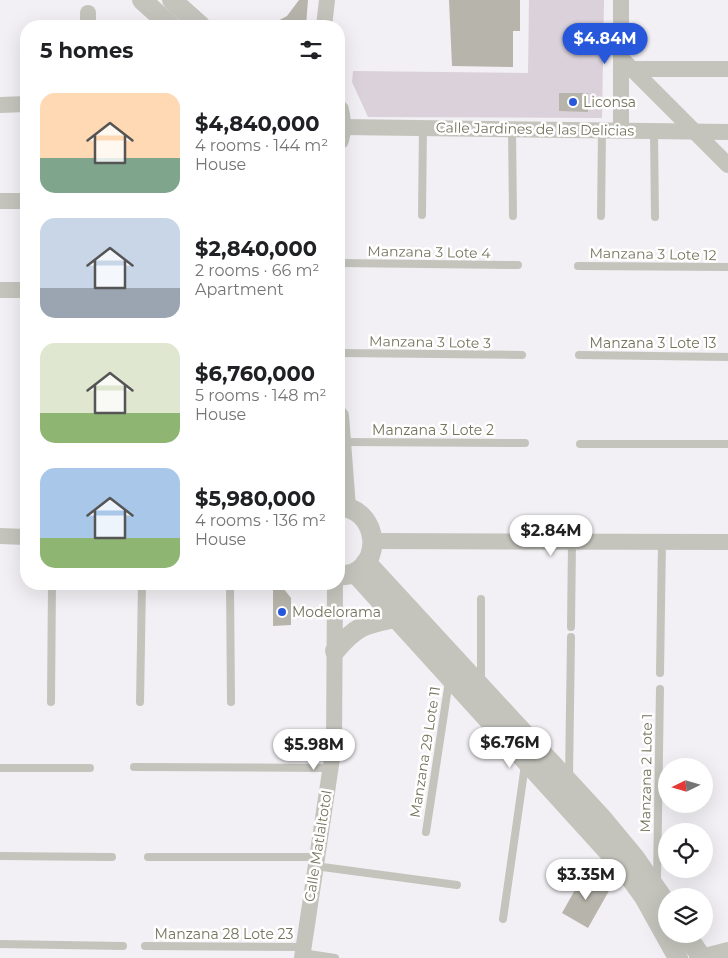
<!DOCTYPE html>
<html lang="en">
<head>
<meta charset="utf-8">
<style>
	:root { --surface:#fff; --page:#f6f6f6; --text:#202124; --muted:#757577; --accent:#2758dc }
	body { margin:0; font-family:Montserrat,sans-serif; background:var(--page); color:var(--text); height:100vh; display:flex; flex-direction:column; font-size:19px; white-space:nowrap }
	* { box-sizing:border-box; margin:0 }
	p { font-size:16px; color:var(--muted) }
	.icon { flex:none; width:28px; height:28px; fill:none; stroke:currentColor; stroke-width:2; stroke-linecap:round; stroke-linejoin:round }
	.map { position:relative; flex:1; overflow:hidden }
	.side { position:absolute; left:20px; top:20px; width:325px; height:570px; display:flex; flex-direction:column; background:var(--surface); border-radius:20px; box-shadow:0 5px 20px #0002 }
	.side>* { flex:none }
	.needle { width:32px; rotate:265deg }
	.tools { position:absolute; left:658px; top:758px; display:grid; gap:10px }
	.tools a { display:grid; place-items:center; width:55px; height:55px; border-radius:50%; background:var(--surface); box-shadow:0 5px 20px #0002; font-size:25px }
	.price { position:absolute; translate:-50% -42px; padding:0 11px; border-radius:18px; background:#fff; color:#222; font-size:16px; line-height:32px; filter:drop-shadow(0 1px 2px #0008) }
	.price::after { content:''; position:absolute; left:50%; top:30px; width:15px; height:11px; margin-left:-8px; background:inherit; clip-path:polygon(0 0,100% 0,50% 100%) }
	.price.on { background:var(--accent); color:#fff }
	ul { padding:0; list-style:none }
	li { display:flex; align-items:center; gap:15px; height:125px; padding:0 20px }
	li span { display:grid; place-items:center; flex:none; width:140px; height:100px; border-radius:15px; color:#555 }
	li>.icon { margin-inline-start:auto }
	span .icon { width:60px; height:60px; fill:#fffc; stroke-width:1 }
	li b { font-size:21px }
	h2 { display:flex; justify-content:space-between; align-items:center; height:60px; padding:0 20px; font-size:21px }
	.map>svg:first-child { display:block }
	.green { fill:#dad1da }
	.building { fill:#b7b5ab }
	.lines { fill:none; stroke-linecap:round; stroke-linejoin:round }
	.service { stroke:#c4c4bd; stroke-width:8 }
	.minor { stroke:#c4c4bd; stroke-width:16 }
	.tertiary { stroke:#c4c4bd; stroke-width:20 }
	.poi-dot { fill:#2758dc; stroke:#fff; stroke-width:2 }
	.labels { text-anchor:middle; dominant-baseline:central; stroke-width:5; stroke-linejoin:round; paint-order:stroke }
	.poi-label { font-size:14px; fill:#75735c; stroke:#fff; text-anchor:start }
	.street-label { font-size:14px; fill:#75735c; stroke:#fff }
</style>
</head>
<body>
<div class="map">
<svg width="728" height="958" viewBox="0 0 728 958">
	<rect width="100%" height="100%" fill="#f2f0f4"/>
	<!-- green -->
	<polygon class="green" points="529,0 604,0 602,118 368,117 352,82 353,71 528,73"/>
	<!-- building -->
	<g class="building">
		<polygon points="299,0 308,0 306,26 268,26 287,16"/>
		<polygon points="449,0 520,0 520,31 513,31 513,67 452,66"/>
		<polygon points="559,93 588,93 588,112 559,111"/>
		<polygon points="273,584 280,584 291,598 291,625 273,626"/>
		<polygon points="584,874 610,889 588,928 562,913"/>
	</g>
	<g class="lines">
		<!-- service -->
		<g class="service">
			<polyline points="512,129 513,216"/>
			<polyline points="654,131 655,217"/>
			<polyline points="422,215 423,128"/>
			<polyline points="601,216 602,130"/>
			<polyline points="339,263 518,265"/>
			<polyline points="578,266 728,267"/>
			<polyline points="339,353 522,355"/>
			<polyline points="579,355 728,357"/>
			<polyline points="343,442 525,443"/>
			<polyline points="580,444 728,444"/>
			<polyline points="230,584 231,702"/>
			<polyline points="481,599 481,682"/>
			<polyline points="571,627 572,542"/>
			<polyline points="660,673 662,542"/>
			<polyline points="51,702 52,584"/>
			<polyline points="140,702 142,584"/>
			<polyline points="134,767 330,768"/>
			<polyline points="0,768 90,768"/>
			<polyline points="569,778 571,637"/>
			<polyline points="426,832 449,681"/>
			<polyline points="0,856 112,857"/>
			<polyline points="148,857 317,857"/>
			<polyline points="315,866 457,885"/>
			<polyline points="657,881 660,689"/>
			<polyline points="503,919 525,765"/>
			<polyline points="0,944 123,946"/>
			<polyline points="145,946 303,947"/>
			<polyline points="302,953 335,958"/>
		</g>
		<!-- minor -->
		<g class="minor">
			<polyline points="88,13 88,26"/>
			<polyline points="324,26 327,0"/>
			<polyline points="621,58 728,165"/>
			<polyline points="632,69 728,69"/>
			<polyline points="0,105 26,104"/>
			<polyline points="342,127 728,132"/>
			<polyline points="621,130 621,0"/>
			<polyline points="0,201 26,201"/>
			<polyline points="0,290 26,290"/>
			<polyline points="0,536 26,537"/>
			<polyline points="373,541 728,542"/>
			<polyline points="302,958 334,745 335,584"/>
			<polyline points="697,958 728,950"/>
		</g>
		<!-- tertiary -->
		<g class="tertiary">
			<polyline points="142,0 171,26"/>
			<polyline points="172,0 201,26"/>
			<polyline points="339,110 342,127 339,140"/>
			<polyline points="339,416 346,507"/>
			<path d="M339,507C373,506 386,557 354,573C350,575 343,575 339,576"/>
			<polyline points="366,562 601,817 635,858 666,903"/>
			<polyline points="355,573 623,868 644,897 678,958"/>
			<path d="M335,651C356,626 364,624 396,618"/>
			<polyline points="686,934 702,958"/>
		</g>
	</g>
	<!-- markers -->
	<g class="poi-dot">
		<circle cx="573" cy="102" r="5"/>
		<circle cx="282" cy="612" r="5"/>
	</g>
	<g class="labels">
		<!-- poi labels -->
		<g class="poi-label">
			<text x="583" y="102">Liconsa</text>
			<text x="292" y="612">Modelorama</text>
		</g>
		<!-- street labels -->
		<g class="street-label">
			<text transform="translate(535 129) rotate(1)">Calle Jardines de las Delicias</text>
			<text transform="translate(429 252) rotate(1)">Manzana 3 Lote 4</text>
			<text transform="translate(653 254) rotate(1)">Manzana 3 Lote 12</text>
			<text transform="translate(430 342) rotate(1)">Manzana 3 Lote 3</text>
			<text x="653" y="343">Manzana 3 Lote 13</text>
			<text x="433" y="430">Manzana 3 Lote 2</text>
			<text transform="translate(425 752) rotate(-81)">Manzana 29 Lote 11</text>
			<text transform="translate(646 773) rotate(-89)">Manzana 2 Lote 1</text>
			<text transform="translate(318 846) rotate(-81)">Calle Matlaltotol</text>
			<text x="224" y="934">Manzana 28 Lote 23</text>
		</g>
	</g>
</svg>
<div class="tools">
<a><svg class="needle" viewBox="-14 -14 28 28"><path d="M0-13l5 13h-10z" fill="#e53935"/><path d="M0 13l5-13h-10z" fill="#757577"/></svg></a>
<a><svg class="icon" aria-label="locate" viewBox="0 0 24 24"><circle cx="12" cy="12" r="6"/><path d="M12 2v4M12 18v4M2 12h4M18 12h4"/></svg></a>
<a><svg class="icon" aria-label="layers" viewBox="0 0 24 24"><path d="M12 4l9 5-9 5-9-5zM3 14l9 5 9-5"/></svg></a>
</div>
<b class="price on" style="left:605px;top:65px">$4.84M</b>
<b class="price" style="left:551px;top:557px">$2.84M</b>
<b class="price" style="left:510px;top:769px">$6.76M</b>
<b class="price" style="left:314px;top:771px">$5.98M</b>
<b class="price" style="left:586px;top:901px">$3.35M</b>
<section class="side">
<h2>5 homes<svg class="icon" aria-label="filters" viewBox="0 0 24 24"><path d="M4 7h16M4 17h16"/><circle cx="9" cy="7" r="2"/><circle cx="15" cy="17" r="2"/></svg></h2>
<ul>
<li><span style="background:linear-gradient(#ffd9b3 65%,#7fa58c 0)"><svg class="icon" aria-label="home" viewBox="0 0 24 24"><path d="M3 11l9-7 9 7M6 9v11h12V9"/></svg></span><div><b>$4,840,000</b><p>4 rooms · 144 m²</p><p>House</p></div></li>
<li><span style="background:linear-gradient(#c9d6e8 70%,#9aa5b1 0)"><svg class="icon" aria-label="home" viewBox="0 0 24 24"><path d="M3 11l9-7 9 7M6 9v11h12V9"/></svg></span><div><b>$2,840,000</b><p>2 rooms · 66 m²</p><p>Apartment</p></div></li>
<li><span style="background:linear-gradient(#dfe7d0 70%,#8fb573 0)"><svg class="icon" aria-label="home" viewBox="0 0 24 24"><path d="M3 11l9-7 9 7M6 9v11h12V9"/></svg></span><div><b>$6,760,000</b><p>5 rooms · 148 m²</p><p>House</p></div></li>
<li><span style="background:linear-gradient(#a9c7e8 70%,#8fb573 0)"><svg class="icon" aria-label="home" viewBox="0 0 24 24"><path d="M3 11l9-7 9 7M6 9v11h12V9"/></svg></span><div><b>$5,980,000</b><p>4 rooms · 136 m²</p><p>House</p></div></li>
</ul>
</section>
</div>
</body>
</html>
